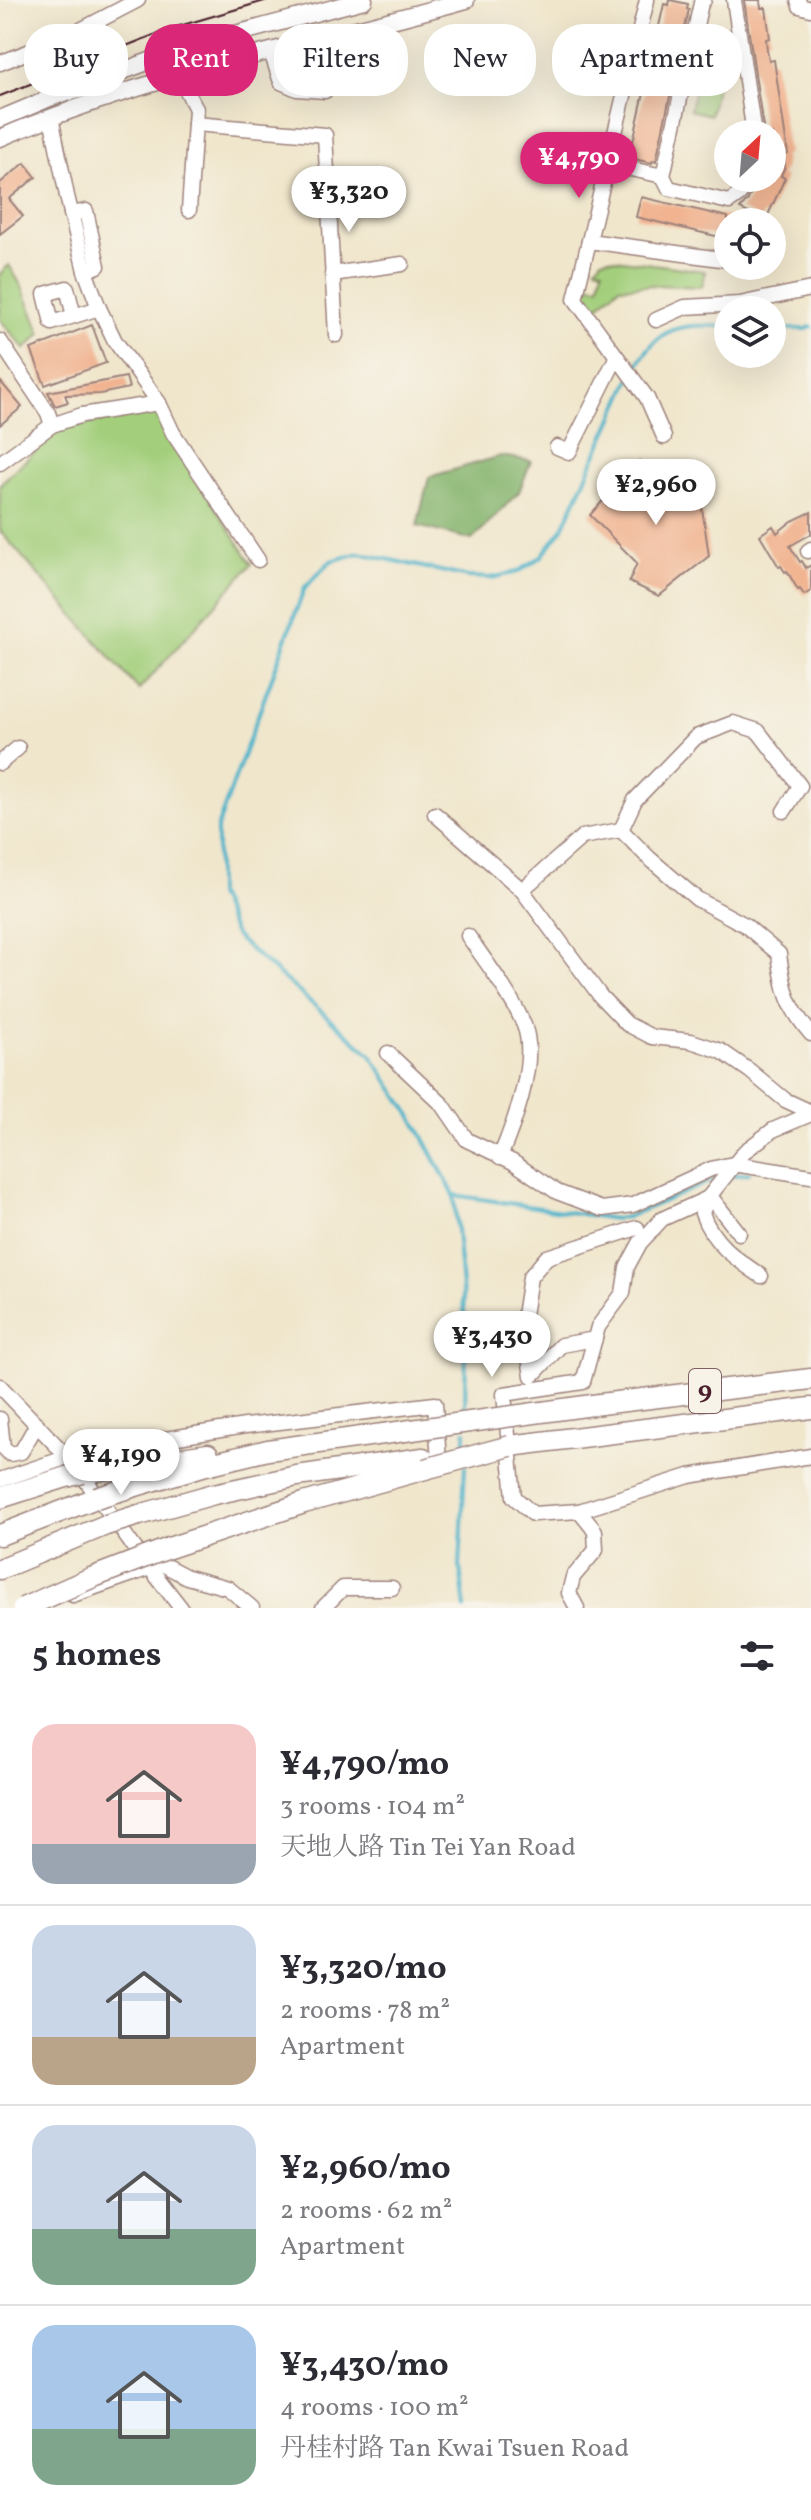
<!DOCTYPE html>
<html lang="en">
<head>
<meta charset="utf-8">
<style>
	:root { --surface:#fff; --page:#f7f7f7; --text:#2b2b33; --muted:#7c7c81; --line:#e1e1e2; --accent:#db2777 }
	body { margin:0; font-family:Vollkorn,"Noto Serif SC",serif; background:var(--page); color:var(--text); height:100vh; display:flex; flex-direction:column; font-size:30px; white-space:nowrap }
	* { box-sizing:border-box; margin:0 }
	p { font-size:26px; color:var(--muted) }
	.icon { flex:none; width:44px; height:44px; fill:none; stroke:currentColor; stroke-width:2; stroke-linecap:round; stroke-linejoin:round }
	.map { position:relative; height:1608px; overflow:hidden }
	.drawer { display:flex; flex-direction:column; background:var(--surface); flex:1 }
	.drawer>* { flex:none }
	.guide { position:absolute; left:24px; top:24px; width:764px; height:72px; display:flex; gap:16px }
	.needle { width:52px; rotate:26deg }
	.buttons { position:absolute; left:714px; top:120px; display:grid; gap:16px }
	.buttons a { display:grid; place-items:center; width:72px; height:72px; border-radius:50%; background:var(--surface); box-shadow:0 8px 32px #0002; font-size:40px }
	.price { position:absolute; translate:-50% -68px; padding:0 18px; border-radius:28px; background:#fff; color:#222; font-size:26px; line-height:52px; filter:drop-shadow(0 2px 4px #0008) }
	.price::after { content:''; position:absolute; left:50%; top:48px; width:24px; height:18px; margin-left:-12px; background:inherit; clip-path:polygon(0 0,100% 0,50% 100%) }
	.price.selected { background:var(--accent); color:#fff }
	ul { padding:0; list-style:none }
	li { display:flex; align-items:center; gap:24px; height:200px; padding:0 32px }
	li+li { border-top:2px solid var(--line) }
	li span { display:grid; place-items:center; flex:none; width:224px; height:160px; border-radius:24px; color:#555 }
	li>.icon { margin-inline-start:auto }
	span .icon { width:96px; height:96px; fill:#fffc; stroke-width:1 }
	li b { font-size:34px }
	h2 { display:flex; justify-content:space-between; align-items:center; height:96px; padding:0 32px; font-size:34px }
	.chip { padding:0 28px; border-radius:32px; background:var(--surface); box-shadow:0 8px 32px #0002; font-size:28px; line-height:72px }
	.chip.selected { background:var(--accent); color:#fff }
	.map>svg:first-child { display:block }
	.green { fill:#a3cf7b; stroke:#767753; stroke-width:2 }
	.forest { fill:#82b26b; stroke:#66684b; stroke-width:2 }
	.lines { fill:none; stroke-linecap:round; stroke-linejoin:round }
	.stream { stroke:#4db4cb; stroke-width:4 }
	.building { fill:#f1b390 }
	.minor-casing { stroke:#9d827c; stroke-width:17 }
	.major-casing { stroke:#9d827c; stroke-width:19 }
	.highway-casing { stroke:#9d827c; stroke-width:23 }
	.minor { stroke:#fff; stroke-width:14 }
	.major { stroke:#fff; stroke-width:16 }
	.highway { stroke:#fff; stroke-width:20 }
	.tram { stroke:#4a1f2b; stroke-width:2 }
	.highway-bridge-casing { stroke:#9d827c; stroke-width:23; stroke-linecap:butt }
	.highway-bridge { stroke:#fff; stroke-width:20 }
	.labels { text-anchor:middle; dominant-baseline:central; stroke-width:7; stroke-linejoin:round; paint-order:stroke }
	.shield { fill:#f7f3e8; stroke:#7e5f64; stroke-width:2 }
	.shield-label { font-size:26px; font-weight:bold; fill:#4a1f2b }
</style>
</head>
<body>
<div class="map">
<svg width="811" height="1608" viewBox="0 0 811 1608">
	<rect width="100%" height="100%" fill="#f7f3e8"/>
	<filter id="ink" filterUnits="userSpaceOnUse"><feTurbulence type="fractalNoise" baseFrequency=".0125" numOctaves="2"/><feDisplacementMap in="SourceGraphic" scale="16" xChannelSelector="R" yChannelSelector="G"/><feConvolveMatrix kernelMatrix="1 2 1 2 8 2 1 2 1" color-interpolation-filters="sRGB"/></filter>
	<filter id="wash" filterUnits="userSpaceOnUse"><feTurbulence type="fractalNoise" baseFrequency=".006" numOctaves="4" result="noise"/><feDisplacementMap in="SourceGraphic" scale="32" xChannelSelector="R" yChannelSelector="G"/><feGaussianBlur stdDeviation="1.8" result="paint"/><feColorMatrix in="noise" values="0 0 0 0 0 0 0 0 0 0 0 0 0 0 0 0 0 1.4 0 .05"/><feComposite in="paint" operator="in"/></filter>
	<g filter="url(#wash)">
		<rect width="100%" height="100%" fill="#f0e6cc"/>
		<!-- green -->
		<g class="green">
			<polygon points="700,67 720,72 710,115 690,110"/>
			<polygon points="608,258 705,271 702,287 655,285 619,287 591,313 581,298 585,284 599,286 603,269 596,267 602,259"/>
			<polygon points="9,265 22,287 41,334 25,349 0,320 0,274"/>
			<polygon points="154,412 252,564 139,690 0,531 0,484 59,429"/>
		</g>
		<!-- forest -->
		<polygon class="forest" points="501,456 531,461 519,492 472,540 417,526 429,477"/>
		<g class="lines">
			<!-- stream -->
			<g class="stream">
				<polyline points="772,329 806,329 811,327"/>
				<path d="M634,372C657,325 681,323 728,327"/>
				<polyline points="730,1176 749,1173"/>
				<polyline points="454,1195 615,1219 627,1217 718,1178"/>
				<polyline points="465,1418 466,1333 454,1195 414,1120 370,1054 236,937 217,895 217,828 305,587 331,561 359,553 468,577 491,578 518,572 541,557 563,528 630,380"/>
				<polyline points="465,1450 465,1431"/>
				<polyline points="465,1608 460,1567 465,1467"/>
			</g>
		</g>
		<g id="blocks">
			<!-- building -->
			<g class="building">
				<polygon points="670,0 688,4 687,9 689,9 656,161 653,160 652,163 634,159 635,156 630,155 664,4 669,5"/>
				<polygon points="744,0 760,0 761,8 766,8 770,38 766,39 767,50 769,61 774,60 788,154 784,155 785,166 781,176 785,178 768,215 763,214 761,219 740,209 748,200 758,178 772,178 772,134 764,134"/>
				<polygon points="25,163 36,177 9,199 23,216 0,234 0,183"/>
				<polygon points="641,197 728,217 728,239 636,217"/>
				<polygon points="92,325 106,363 45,385 31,349"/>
				<polygon points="126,377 129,388 100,394 65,395 68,402 55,406 48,392"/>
				<polygon points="0,381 22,407 0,425"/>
				<polygon points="639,461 654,479 675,472 701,501 709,556 659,596 629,582 637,563 590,515"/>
				<polygon points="811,512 811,534 790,546 800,562 802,561 806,568 811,565 811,591 804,595 800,589 798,590 787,571 785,572 781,566 779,567 760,535 773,526 777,533 792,521"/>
			</g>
		</g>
	</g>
	<g filter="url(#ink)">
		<use href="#blocks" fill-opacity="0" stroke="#9d827c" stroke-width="2"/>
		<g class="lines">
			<defs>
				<g id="minor">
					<polyline points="647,0 589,241 728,260"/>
					<polyline points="704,0 701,3 663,176 669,188 729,202 739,195 748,178"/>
					<polyline points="734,0 754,134"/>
					<polyline points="798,0 800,6 811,9"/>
					<polyline points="271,52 281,82 297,89 325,91"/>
					<polyline points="0,63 71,35 138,0"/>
					<polyline points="179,75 196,109 189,210"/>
					<polyline points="51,117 67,196 85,271 99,308 115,341 159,403 173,433 258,560"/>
					<polyline points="195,124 325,135 336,335"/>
					<polyline points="608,164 663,176"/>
					<polyline points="71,214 86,211 98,266 85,271"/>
					<polyline points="589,241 575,299 647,398 664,437"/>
					<polyline points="332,274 402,264"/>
					<polyline points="74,316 67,288 45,294 52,323 99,308"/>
					<polyline points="656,320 685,307 740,304 811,289"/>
					<polyline points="0,341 48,413 52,425"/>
					<polyline points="557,447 569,452 616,358"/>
					<polyline points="0,463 52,425 82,415 159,403"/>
					<polyline points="808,551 811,549"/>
					<polyline points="0,763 18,748"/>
					<path d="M784,811L800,786L758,731L733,723L696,737L635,800L621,830L649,858L697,899L745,925L779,954C784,990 787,1006 811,1034"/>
					<polyline points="435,814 522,890 601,997 627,1024 652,1037 691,1041 721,1051 750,1071 785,1100 811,1112"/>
					<polyline points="522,890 582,837 621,830"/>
					<path d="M468,936C486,962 512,996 524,1025C538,1060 514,1124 500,1157"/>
					<polyline points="388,1053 443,1105 467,1140 513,1162 557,1192 602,1209 633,1205 711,1169 733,1164 811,1176"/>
					<polyline points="710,1196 739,1233"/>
					<path d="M708,1198L702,1213C712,1243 736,1259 761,1276"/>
					<polyline points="595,1339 561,1345 532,1376 523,1322 530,1277 547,1257 637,1228"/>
					<polyline points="0,1386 75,1465 136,1550 181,1608"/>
					<polyline points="0,1419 3,1447 10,1454 21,1452 37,1424"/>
					<polyline points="0,1480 68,1457 129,1445 245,1426 435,1404 439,1461"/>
					<polyline points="579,1511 689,1476 811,1456"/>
					<polyline points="143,1554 187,1577 228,1588 252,1608"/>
					<polyline points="73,1595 150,1568"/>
					<polyline points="323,1608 343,1588 392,1588"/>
					<polyline points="577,1608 569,1593 573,1577 596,1550 595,1531 579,1511 533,1514 514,1497 504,1394 583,1382 598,1327 623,1293 627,1267 640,1243 662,1219 708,1198 745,1151 773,1130 811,1114"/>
				</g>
				<g id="major">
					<polyline points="71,35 82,68"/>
					<polyline points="57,95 84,89 107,77 190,46 364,0"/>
					<polyline points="0,119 57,95 82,68"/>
					<path d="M0,138C149,74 310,44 466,0"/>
				</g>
				<g id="highway">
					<polyline points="600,1404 811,1379"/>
					<polyline points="510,1446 811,1408"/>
					<polyline points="83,1473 208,1454"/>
					<polyline points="119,1491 206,1465 268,1450 412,1430"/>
					<polyline points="0,1498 66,1477"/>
					<polyline points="139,1515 214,1494 297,1476 423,1458"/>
					<polyline points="0,1535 96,1498"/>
					<polyline points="169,1548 304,1503 425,1469"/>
					<polyline points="0,1569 106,1525"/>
				</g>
			</defs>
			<!-- minor casing -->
			<use href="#minor" class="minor-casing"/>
			<!-- major casing -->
			<use href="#major" class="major-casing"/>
			<!-- highway casing -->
			<use href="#highway" class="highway-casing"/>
			<!-- minor -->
			<use href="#minor" class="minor"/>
			<!-- major -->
			<use href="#major" class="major"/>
			<!-- highway -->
			<use href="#highway" class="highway"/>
			<!-- tram -->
			<polyline class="tram" points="0,96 169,29 268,0"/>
			<defs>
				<g id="highway-bridge">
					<polyline points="412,1430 600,1404"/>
					<polyline points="425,1469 510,1446"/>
					<polyline points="66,1477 83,1473"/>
					<polyline points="96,1498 119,1491"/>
					<polyline points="106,1525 139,1515"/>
					<polyline points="23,1608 91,1578 169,1548"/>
				</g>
			</defs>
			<!-- highway-bridge casing -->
			<use href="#highway-bridge" class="highway-bridge-casing"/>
			<!-- highway-bridge -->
			<use href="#highway-bridge" class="highway-bridge"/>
		</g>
	</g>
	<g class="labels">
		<!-- shield labels -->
		<rect class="shield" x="689" y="1369" width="32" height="44" rx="6"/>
		<g class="shield-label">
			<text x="705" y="1391">9</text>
		</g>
	</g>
</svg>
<div class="buttons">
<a><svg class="needle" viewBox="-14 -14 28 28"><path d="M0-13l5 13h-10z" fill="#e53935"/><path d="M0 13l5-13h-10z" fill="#7c7c81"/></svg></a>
<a><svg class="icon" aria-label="locate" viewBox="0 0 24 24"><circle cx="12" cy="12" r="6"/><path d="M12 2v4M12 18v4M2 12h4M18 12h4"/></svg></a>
<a><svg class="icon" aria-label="layers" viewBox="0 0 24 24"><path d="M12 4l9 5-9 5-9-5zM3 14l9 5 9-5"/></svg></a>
</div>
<b class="price selected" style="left:579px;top:200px">¥4,790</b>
<b class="price" style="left:349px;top:234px">¥3,320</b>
<b class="price" style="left:656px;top:527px">¥2,960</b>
<b class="price" style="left:492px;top:1379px">¥3,430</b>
<b class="price" style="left:121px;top:1497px">¥4,190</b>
<div class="guide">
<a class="chip">Buy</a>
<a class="chip selected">Rent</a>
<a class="chip">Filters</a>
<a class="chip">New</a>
<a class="chip">Apartment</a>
</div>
</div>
<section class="drawer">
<h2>5 homes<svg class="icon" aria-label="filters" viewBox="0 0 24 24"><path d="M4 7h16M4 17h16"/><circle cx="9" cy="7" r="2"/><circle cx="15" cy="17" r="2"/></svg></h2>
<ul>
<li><span style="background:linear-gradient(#f6c9c9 75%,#9aa5b1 0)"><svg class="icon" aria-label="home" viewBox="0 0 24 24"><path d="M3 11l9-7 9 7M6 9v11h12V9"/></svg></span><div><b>¥4,790/mo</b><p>3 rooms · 104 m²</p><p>天地人路 Tin Tei Yan Road</p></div></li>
<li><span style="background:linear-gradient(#c9d6e8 70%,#b9a48a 0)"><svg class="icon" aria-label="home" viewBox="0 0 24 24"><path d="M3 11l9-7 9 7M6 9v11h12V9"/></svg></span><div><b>¥3,320/mo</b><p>2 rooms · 78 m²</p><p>Apartment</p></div></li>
<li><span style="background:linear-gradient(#c9d6e8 65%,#7fa58c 0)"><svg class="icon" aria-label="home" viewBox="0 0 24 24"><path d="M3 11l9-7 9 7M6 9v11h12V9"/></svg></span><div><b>¥2,960/mo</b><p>2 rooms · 62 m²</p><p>Apartment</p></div></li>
<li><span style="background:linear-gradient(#a9c7e8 65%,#7fa58c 0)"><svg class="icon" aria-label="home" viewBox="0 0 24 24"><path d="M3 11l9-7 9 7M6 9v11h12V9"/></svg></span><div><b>¥3,430/mo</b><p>4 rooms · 100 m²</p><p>丹桂村路 Tan Kwai Tsuen Road</p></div></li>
</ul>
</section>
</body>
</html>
